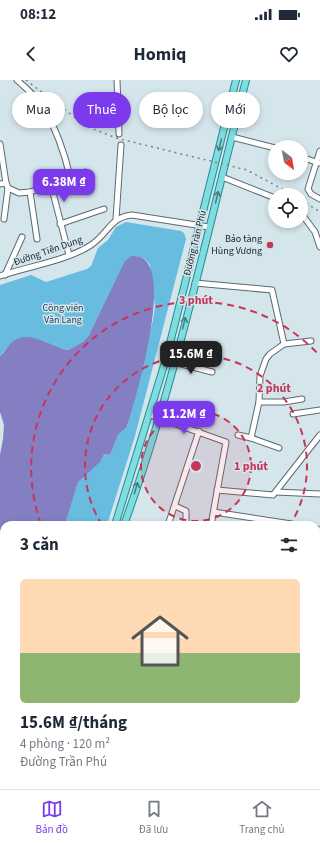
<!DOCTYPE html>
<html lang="vi">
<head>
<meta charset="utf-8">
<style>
	:root { --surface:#fff; --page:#f6f6f7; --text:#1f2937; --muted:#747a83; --line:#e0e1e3; --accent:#7c3aed }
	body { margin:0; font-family:"Source Sans 3",sans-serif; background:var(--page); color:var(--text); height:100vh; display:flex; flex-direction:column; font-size:15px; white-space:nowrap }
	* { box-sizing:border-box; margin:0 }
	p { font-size:13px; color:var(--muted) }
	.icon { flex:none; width:22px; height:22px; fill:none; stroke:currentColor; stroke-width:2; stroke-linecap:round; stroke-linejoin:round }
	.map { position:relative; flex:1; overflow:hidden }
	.details { position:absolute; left:0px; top:441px; width:320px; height:268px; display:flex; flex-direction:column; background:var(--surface); border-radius:12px 12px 0 0; box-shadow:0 2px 6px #0003 }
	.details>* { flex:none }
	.hud { position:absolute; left:12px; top:12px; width:296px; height:36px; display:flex; gap:8px }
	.needle { width:26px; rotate:149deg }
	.buttons { position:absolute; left:268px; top:60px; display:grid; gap:8px }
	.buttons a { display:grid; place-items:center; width:40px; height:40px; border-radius:50%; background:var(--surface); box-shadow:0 2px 6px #0003; font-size:20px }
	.price { position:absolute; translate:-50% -34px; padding:0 9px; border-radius:8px; background:var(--accent); color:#fff; font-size:13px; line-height:26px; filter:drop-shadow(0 1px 2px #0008) }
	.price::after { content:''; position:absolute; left:50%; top:24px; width:12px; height:9px; margin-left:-6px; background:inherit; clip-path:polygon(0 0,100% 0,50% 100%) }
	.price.selected { background:#222; color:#fff }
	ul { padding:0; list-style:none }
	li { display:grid; align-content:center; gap:8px; height:212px; padding:0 20px }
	li span { display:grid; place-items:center; height:124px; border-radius:6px; color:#555 }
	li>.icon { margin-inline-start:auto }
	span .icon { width:72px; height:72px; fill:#fffc; stroke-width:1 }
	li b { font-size:17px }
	h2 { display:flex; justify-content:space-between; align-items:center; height:48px; padding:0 20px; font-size:17px }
	.chip { padding:0 14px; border-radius:18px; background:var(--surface); box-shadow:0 2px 6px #0003; font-size:14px; line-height:36px }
	.chip.selected { background:var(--accent); color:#fff }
	.status { display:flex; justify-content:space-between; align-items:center; height:28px; padding:0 20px; background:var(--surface); direction:ltr }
	.status svg { height:11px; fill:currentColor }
	header { display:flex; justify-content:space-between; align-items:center; height:52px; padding:0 20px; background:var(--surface); font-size:18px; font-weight:700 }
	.tab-bar { display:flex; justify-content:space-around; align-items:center; height:56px; border-top:1px solid var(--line); background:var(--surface); font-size:11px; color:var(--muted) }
	.tab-bar a { display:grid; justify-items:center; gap:2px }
	.tab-bar .selected { color:var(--accent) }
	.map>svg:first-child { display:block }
	.green { fill:#68bce0 }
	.water { fill:#837fc2 }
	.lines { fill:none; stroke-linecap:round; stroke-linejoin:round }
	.minor-casing { stroke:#5c6a71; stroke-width:7 }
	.major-casing { stroke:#248b90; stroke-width:8 }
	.minor { stroke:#fff; stroke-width:5 }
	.major { stroke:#7fdce0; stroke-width:6 }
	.rail { stroke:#788388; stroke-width:1.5; stroke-dasharray:2 4; stroke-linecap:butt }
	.oneway { stroke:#4c7e82 }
	.ring { fill:none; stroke:#c63757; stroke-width:2; stroke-dasharray:7 5 }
	.poi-dot { fill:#c63757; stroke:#d4e5ec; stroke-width:1.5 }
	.labels { text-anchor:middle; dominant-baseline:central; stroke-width:3; stroke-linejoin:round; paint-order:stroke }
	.poi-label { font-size:10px; fill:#1a2023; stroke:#d4e5ec; text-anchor:end }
	.street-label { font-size:10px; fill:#1a2023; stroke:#d4e5ec }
	.park-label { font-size:10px; fill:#1a4151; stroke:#d4e5ec }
	.centre { fill:#c63757; stroke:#d4e5ec; stroke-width:2 }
	.ring-label { font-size:12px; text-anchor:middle; font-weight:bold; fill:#c63757; stroke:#d4e5ec; stroke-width:3; stroke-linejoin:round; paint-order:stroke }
</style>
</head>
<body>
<div class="status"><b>08:12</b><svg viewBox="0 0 49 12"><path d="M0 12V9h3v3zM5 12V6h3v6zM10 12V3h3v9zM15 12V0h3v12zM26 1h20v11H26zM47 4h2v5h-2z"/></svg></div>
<header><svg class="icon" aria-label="back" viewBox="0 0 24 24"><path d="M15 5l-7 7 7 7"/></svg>Homiq<svg class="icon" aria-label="heart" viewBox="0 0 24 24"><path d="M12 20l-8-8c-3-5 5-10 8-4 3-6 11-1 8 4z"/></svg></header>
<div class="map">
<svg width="320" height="709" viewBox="0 0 320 709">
	<rect width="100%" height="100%" fill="#d4e5ec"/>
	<!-- green -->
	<g class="green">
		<polygon points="126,142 181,151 184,153 186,159 135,356 107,445 65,445 78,402 104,374 110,375 118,355 127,347 153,240 155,227 150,185 145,179 136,176 126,181 89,255 83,262 68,270 52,266 38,259 13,262 0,276 0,205 31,195 46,202 87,189 91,186 98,168 108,160 116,147"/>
		<polygon points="320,635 320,696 316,698 316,637"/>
		<polygon points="0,687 4,687 4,705 75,706 73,709 0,709"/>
		<polygon points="102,705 300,705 290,709 106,709"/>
	</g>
	<!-- water -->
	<path class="water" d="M132,176C181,171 134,324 127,347L118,355L110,375L104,374L100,382L78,402L65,445H4V687H0V375L3,359L4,345L0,332V276C5,272 8,266 12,262C29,248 50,267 68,270L83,262L89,255L125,181Z"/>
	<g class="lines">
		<defs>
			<g id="minor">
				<path d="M17,0C25,7 35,15 41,25C55,45 65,74 70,97"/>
				<polyline points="117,0 119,54"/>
				<polyline points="232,57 275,68"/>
				<polyline points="0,64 6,103"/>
				<polyline points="320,71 308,109 311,114 320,119"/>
				<polyline points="301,77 319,83"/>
				<polyline points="222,97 275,118"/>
				<polyline points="0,104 6,103 8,108 19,113 30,112 85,92"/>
				<polyline points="51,105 69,175"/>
				<polyline points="30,112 37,159"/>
				<polyline points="301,133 315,152 320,167"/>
				<polyline points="4,139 8,108"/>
				<polyline points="116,139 121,65"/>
				<polyline points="60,144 104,129"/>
				<polyline points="5,195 22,157"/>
				<path d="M0,196C26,187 69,180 91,165C108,154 110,137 132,135L209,147"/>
				<polyline points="195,203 272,210 284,264"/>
				<polyline points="174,282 212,292"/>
				<polyline points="259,322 284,322 302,319"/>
				<polyline points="293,334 320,330"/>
				<polyline points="150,335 226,362 211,445"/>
				<polyline points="238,355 251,358 259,322 260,296 266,279 270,274 284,264 311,261"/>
				<polyline points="251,358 279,368"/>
				<polyline points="217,410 273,415 320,355"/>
				<polyline points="276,412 320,414"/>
				<polyline points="175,426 186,431 186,441"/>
				<polyline points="214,432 298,445"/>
				<polyline points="168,445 199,351"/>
				<polyline points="316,449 320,450"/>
				<polyline points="316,579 320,585"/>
				<polyline points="316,628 320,626"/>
			</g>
			<g id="major">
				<polyline points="115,445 166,279 236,0"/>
				<path d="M124,445C176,301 208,149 246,0"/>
				<polyline points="316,703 320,701"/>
				<polyline points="92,705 94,709"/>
				<polyline points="84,709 85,705"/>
				<polyline points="303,709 311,705"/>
			</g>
		</defs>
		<!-- minor casing -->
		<use href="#minor" class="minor-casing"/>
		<!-- major casing -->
		<use href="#major" class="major-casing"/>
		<!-- minor -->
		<use href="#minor" class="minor"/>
		<!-- major -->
		<use href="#major" class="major"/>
		<!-- rail -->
		<g class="rail">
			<polyline points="26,0 86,46 116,58 247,90 293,115"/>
			<polyline points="301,120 320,132"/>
		</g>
	</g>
	<!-- one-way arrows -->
	<defs><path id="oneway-shaft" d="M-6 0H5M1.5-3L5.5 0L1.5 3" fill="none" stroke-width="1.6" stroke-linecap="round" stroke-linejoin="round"/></defs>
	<g class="oneway">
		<use href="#oneway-shaft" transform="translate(220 65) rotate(104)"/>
		<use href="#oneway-shaft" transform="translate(217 117) rotate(-76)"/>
		<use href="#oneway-shaft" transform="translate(184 243) rotate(-76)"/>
		<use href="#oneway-shaft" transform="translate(136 408) rotate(-73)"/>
	</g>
	<!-- distance rings -->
	<circle cx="196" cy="386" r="55" fill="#c63757" fill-opacity=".12"/>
	<g class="ring">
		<circle cx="196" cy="386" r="55"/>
		<path d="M102 445A111 111 0 1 1 290 445"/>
		<path d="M41 444A166 166 0 0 1 319 275"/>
	</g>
	<!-- markers -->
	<circle class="poi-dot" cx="270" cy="165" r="4"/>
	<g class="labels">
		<!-- poi labels -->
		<g class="poi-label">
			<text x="262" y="159">Bảo tàng<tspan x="262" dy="12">Hùng Vương</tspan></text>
		</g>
		<!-- street labels -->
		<g class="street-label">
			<text transform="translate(195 163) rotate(-76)">Đường Trần Phú</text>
			<text transform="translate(48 171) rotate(-19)">Đường Tiên Dung</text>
		</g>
		<!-- park labels -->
		<g class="park-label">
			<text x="63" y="228">Công viên<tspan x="63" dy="12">Văn Lang</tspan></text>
		</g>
	</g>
	<circle cx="196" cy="386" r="6" class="centre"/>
	<g class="ring-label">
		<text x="196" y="224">3 phút</text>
		<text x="274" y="312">2 phút</text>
		<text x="251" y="390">1 phút</text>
	</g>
</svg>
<div class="buttons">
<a><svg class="needle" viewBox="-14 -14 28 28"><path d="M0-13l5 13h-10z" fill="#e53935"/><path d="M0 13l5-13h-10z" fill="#747a83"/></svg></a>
<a><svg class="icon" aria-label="locate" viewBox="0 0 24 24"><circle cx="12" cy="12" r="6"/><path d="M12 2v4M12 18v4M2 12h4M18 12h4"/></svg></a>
</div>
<b class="price" style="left:64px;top:123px">6.38M ₫</b>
<b class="price selected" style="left:191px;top:295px">15.6M ₫</b>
<b class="price" style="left:184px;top:355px">11.2M ₫</b>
<div class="hud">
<a class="chip">Mua</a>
<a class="chip selected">Thuê</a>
<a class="chip">Bộ lọc</a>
<a class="chip">Mới</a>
</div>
<section class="details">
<h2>3 căn<svg class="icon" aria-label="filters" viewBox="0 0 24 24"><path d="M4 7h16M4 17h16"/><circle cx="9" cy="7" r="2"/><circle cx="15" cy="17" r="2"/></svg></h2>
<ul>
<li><span style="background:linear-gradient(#ffd9b3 60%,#8fb573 0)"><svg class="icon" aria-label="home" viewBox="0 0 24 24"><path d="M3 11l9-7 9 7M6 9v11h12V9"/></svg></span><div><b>15.6M ₫/tháng</b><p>4 phòng · 120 m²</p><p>Đường Trần Phú</p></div></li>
</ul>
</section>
</div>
<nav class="tab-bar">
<a class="selected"><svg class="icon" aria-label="map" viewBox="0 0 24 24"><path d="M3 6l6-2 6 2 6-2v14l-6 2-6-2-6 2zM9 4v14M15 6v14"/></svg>Bản đồ</a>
<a><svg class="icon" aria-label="saved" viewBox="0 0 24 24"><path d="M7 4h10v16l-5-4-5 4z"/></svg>Đã lưu</a>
<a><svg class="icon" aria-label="home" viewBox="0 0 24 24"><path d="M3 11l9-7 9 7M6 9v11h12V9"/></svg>Trang chủ</a>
</nav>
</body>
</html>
